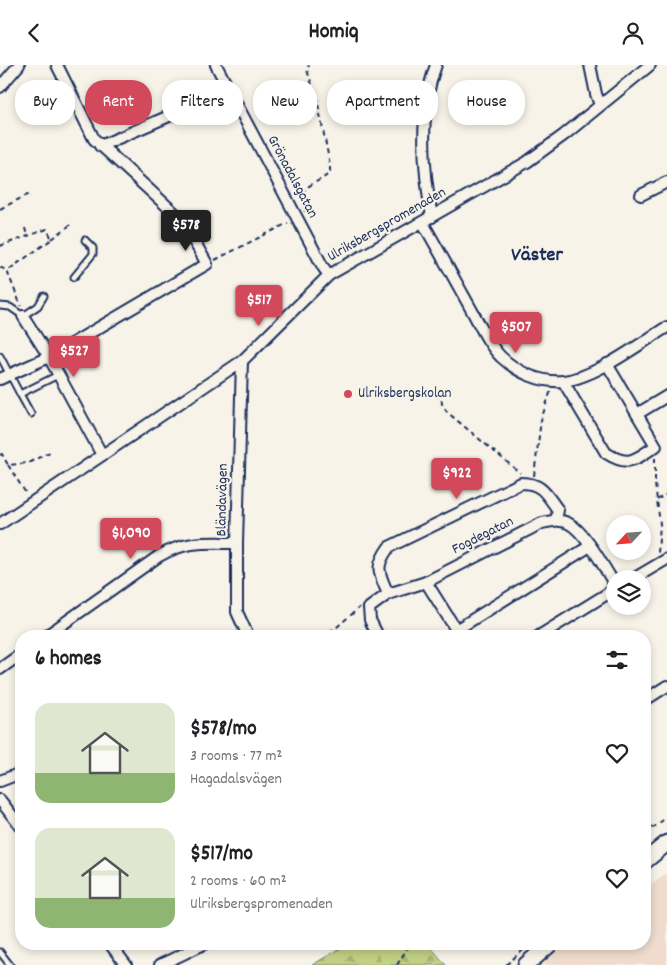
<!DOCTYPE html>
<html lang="en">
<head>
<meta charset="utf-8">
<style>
	:root { --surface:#fff; --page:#f6f6f6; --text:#202124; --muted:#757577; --accent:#d1495b }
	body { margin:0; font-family:Dekko,sans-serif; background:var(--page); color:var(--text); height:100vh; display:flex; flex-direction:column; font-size:19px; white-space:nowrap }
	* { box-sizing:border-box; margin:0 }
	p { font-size:16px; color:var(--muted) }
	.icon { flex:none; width:28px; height:28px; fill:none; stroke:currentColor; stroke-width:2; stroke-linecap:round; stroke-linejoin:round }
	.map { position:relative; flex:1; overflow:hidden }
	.details { position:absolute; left:15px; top:565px; width:636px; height:320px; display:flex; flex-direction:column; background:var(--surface); border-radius:20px; box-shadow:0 2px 8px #0003 }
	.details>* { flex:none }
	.guide { position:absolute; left:15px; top:15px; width:638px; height:45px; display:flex; gap:10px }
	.needle { width:32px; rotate:244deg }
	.tools { position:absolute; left:606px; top:450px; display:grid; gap:10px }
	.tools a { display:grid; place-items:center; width:45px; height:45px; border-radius:50%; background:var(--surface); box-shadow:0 2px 8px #0003; font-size:25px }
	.price { position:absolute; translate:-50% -42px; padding:0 11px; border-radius:5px; background:var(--accent); color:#fff; font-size:16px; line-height:32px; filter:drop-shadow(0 1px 2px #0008) }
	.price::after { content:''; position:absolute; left:50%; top:30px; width:15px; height:11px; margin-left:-8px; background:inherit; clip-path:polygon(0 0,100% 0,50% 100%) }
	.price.current { background:#222; color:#fff }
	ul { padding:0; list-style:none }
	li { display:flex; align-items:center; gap:15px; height:125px; padding:0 20px }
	li span { display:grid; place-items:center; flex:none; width:140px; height:100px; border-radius:15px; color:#555 }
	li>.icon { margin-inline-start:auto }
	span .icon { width:60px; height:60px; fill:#fffc; stroke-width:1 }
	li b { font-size:21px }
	h2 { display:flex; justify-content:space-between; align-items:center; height:60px; padding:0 20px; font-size:21px }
	.pill { padding:0 18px; border-radius:20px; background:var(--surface); box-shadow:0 2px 8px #0003; font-size:18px; line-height:45px }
	.pill.current { background:var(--accent); color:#fff }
	header { display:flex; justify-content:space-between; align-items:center; height:65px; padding:0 20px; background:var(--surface); font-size:22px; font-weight:700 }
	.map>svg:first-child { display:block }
	.built { fill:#efdcce }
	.forest { fill:url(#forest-firs); stroke:#6e8072 }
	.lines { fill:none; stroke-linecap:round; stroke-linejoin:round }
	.lane-casing { stroke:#1b2f5e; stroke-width:9 }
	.street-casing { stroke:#1b2f5e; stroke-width:14 }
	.secondary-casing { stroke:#1b2f5e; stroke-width:19 }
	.path { stroke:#1b2f5e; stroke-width:2; stroke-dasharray:5 4; stroke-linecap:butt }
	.lane { stroke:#f7f3e8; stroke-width:5 }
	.street { stroke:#f7f3e8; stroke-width:10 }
	.secondary { stroke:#f7f3e8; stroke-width:15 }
	.poi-dot { fill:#d1495b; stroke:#f7f3e8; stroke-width:2 }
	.labels { text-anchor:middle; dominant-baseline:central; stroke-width:4.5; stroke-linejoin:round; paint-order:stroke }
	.street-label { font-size:15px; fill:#1b2f5e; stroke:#f7f3e8 }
	.poi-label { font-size:15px; fill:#1b2f5e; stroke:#f7f3e8; text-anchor:start }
	.district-label { font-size:20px; font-weight:bold; fill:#1b2f5e; stroke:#f7f3e8 }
</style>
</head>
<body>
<header><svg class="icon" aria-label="back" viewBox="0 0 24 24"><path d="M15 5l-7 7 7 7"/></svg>Homiq<svg class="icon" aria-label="person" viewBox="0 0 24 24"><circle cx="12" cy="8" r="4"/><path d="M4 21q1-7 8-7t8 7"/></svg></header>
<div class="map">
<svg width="667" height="900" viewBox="0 0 667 900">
	<defs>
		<pattern id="forest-firs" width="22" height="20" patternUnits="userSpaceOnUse" patternTransform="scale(1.25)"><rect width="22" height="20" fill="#c2d085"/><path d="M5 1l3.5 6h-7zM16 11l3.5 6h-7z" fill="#a6b375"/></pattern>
	</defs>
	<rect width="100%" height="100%" fill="#f7f3e8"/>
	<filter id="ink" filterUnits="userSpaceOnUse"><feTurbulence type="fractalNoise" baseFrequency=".02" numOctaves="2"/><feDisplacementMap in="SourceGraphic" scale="10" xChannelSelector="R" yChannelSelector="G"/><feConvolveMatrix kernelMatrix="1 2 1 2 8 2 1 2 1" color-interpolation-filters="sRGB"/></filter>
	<g filter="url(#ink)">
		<!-- built -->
		<polygon class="built" points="667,808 667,900 537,900 567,879 645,879 645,823"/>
		<!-- forest -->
		<polygon class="forest" points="348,879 428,879 446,900 312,900"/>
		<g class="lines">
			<defs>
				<g id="lane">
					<polyline points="74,212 93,189 93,183 85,175"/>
					<polyline points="0,241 10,242 23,251 38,241 44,231"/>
					<polyline points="0,291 20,329"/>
					<polyline points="31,349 20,329 58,310"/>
					<polyline points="0,887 10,900"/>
				</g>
				<g id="street">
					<polyline points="216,0 323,202 329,210"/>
					<polyline points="590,0 596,29 600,40"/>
					<polyline points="0,22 19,0"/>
					<polyline points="100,81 229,25"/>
					<polyline points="641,130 667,117"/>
					<path d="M432,152C423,104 419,46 436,0"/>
					<path d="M423,158C439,186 455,215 471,244C480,260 488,279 501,292C517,307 540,318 563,316C595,313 639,279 667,262"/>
					<polyline points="23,251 49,292 102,390"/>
					<polyline points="242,296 237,478 237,547 248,571"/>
					<polyline points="0,314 49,292 207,199 182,155 94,74 57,0"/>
					<path d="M563,316L606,388C630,403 635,394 656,381L607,299"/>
					<polyline points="637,349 667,331"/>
					<polyline points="0,459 242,296 329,210 527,97 564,70 650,0"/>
					<polyline points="633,514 667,494"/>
					<polyline points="426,517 460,571"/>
					<path d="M388,529C379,507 374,503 389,482L521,418C542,418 546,429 558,445L556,455"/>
					<polyline points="456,565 590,481"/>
					<path d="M46,571L159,491C188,475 205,478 237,478"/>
					<path d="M378,571L370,555L369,543L388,529L426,517L542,458C551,456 560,454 568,458C585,466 605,504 615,520"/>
					<polyline points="539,571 615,524"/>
					<polyline points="0,604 21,589"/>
					<polyline points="645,635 667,621"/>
					<polyline points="0,716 21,708"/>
					<polyline points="0,735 21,762"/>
					<polyline points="110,879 126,900"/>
					<polyline points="160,900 204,879"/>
				</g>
				<g id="secondary">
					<polyline points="645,796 667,778"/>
					<polyline points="526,900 550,879"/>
				</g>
			</defs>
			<!-- lane casing -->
			<use href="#lane" class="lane-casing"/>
			<!-- street casing -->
			<use href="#street" class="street-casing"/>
			<!-- secondary casing -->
			<use href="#secondary" class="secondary-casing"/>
			<!-- path -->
			<g class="path">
				<polyline points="0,144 29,129"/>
				<path d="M305,147C305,141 303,133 304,126C304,122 325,113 330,108V100L317,34L307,5L309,0"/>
				<polyline points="25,163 27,171"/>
				<polyline points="52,174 70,160"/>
				<polyline points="0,181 47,164 52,174 7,206"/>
				<polyline points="215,195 288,158"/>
				<polyline points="0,202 7,206 21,241"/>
				<polyline points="441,326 442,339 447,347 520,408"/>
				<polyline points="0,390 2,389 8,400 28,398 50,387"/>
				<polyline points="655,393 655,419 660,459 658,488"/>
				<polyline points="8,400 27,430"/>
				<polyline points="534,411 541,355 551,325"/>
				<polyline points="657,435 667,429"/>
				<polyline points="321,571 337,562 360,542"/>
				<polyline points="646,753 652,763"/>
				<polyline points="645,769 667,752"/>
				<polyline points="397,900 410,879"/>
				<polyline points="506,900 530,879"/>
			</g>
			<!-- lane -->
			<use href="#lane" class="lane"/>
			<!-- street -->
			<use href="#street" class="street"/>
			<!-- secondary -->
			<use href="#secondary" class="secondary"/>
		</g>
	</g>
	<!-- markers -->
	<circle class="poi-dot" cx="348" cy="329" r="5"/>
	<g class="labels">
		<!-- street labels -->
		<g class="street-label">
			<text transform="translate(292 112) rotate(62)">Grönadalsgatan</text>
			<text transform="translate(387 160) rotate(-30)">Ulriksbergspromenaden</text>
			<text transform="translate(223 435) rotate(-89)">Bländavägen</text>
			<text transform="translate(483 471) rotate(-27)">Fogdegatan</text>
		</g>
		<!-- poi labels -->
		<g class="poi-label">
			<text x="358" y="329">Ulriksbergskolan</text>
		</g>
		<!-- district labels -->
		<g class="district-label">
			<text x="537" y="191">Väster</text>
		</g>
	</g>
</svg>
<div class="tools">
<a><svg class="needle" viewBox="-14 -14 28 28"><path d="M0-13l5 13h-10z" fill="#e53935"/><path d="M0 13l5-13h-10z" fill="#757577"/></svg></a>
<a><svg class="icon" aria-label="layers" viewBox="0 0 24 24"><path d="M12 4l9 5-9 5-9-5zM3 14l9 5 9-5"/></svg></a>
</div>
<b class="price current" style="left:186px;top:187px">$578</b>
<b class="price" style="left:259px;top:262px">$517</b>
<b class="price" style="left:516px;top:289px">$507</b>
<b class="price" style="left:74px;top:313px">$527</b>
<b class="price" style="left:457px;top:435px">$922</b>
<b class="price" style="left:131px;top:495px">$1,090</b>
<div class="guide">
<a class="pill">Buy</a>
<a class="pill current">Rent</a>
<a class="pill">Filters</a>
<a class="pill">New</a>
<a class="pill">Apartment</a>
<a class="pill">House</a>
</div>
<section class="details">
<h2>6 homes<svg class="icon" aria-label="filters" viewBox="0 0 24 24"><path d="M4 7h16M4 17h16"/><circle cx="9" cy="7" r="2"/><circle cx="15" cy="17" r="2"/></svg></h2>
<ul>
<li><span style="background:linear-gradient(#dfe7d0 70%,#8fb573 0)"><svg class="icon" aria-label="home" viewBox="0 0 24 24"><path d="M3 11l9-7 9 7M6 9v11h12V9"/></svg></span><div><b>$578/mo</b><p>3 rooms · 77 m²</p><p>Hagadalsvägen</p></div><svg class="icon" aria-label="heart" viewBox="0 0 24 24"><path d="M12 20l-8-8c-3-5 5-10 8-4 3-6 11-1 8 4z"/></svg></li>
<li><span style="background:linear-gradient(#dfe7d0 70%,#8fb573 0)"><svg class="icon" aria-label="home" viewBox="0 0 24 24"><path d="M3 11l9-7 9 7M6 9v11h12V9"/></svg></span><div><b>$517/mo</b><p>2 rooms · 60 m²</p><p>Ulriksbergspromenaden</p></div><svg class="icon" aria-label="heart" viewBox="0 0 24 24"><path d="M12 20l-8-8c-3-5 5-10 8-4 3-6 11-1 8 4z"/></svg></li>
</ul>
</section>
</div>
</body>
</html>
